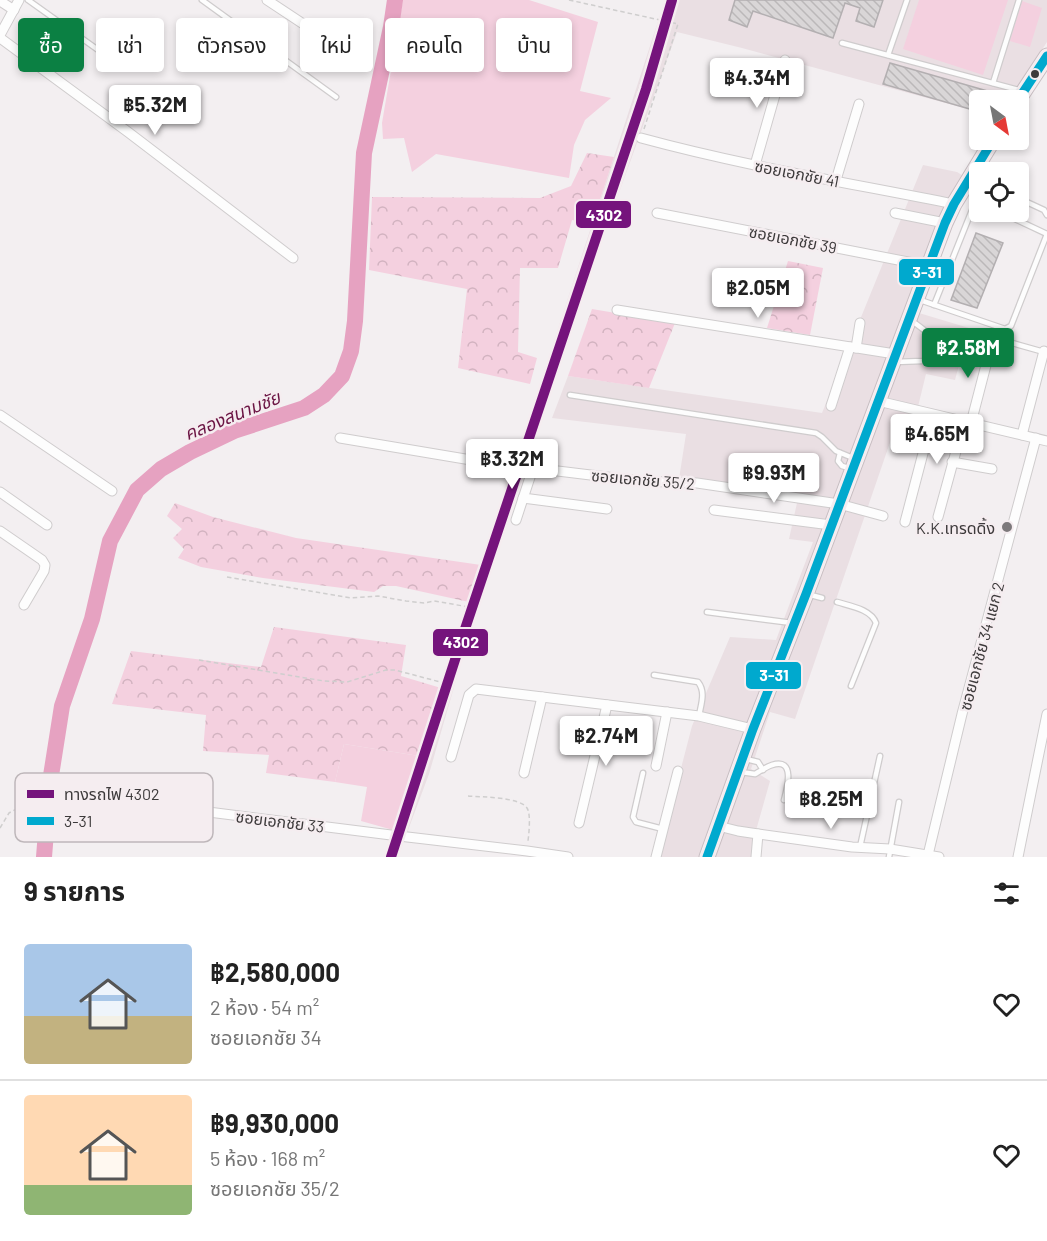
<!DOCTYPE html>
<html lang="th">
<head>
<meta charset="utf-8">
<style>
	:root { --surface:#fff; --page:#f6f6f6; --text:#222; --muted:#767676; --line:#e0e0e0; --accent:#0b8043 }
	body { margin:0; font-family:Barlow,"Noto Sans Thai",sans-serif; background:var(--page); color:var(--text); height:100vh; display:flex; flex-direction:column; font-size:22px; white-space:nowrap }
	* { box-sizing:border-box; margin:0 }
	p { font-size:20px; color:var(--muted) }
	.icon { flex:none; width:33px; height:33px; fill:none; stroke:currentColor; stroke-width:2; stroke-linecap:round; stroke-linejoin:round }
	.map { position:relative; height:857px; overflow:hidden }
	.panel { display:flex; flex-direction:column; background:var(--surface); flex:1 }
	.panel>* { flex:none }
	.top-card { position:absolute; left:18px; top:18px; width:600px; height:54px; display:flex; gap:12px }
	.needle { width:39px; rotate:148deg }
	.buttons { position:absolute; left:969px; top:90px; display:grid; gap:12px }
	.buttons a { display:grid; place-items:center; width:60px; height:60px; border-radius:6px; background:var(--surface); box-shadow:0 3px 9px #0003; font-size:30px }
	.price { position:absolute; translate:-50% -51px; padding:0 14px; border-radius:6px; background:#fff; color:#222; font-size:20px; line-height:39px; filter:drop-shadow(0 2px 3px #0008) }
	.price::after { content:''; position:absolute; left:50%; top:36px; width:18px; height:14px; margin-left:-9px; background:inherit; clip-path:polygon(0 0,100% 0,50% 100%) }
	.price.current { background:var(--accent); color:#fff }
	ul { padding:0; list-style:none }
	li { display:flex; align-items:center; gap:18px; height:150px; padding:0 24px }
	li+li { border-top:2px solid var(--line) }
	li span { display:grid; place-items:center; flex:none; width:168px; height:120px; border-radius:6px; color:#555 }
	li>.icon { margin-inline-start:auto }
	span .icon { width:72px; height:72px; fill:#fffc; stroke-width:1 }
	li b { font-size:26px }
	h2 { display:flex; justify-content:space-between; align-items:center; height:72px; padding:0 24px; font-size:26px }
	.pill { padding:0 21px; border-radius:6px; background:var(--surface); box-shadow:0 3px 9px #0003; font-size:21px; line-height:54px }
	.pill.current { background:var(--accent); color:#fff }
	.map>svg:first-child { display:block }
	.built { fill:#eadfe3 }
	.green { fill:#f4d0df }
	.forest { fill:url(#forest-crowns) }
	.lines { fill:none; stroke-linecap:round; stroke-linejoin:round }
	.river { stroke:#e6a2c1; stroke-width:16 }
	.building { fill:url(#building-back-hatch); stroke:#b3afb1; stroke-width:1.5 }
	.service-casing { stroke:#cfcccd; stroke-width:7 }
	.minor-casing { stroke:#cfcccd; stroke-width:11 }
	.primary-casing { stroke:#c8bec2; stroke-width:17 }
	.path { stroke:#cfcece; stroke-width:1.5; stroke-dasharray:4.5 3; stroke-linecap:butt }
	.service { stroke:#fdfdfd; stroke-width:4.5 }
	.minor { stroke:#fdfdfd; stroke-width:9 }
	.primary { stroke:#f6f1f4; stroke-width:15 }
	.bus-1-casing { stroke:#f5edf0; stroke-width:14 }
	.bus-1 { stroke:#00a9ce; stroke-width:9 }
	.rail-1-casing { stroke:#f5edf0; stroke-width:15 }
	.rail-1 { stroke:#75147c; stroke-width:10 }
	.bus-dot { fill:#3d3a3b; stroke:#f5edf0; stroke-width:2 }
	.poi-dot { fill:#7d797b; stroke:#f5edf0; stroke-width:2 }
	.labels { text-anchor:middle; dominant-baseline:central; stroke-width:5; stroke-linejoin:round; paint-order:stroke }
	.street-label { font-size:16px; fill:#3d3a3b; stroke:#f5edf0 }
	.poi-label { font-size:16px; fill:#3d3a3b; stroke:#f5edf0; text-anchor:end }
	.water-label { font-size:18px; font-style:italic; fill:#6b1544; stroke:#f5edf0 }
	.key { fill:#f5edf0; stroke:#beb7ba; stroke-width:1.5 }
	.key-label { font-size:16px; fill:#3d3a3b }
	.line-badge { stroke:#f5edf0; stroke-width:2 }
	.badge-label { font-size:16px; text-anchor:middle; font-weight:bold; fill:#fff }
</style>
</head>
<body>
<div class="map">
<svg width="1047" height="857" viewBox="0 0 1047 857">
	<defs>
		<pattern id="forest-crowns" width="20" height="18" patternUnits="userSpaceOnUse" patternTransform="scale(1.5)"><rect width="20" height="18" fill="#f4d0df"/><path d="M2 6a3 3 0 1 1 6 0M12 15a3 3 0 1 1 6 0" fill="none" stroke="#d2b3c0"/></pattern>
		<pattern id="building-back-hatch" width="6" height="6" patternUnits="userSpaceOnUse" patternTransform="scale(1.5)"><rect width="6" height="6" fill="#d9d6d7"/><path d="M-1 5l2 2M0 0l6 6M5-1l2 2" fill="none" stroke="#bbb8b9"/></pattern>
	</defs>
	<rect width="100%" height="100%" fill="#f3eff1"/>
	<!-- built -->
	<g class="built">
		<polygon points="665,0 1047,0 1047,42 1009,100 980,100 979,112 742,48 677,32 554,373 528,460 463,656 429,774 398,857 384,857 419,756"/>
		<polygon points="923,165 957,172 975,183 961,205 919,313 969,328 955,380 926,374 913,427 896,425 795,719 770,712 751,769 770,781 753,841 751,857 658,857 692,726 730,637 776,640 813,542 789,539 799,494 679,479 686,434 552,418 568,376 822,413"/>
	</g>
	<!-- green -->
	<g class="green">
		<polygon points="403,0 529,0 598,22 580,91 611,98 585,120 574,145 569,178 436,154 412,172 404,138 383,139 382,123"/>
		<polygon points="919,0 1008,0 983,75 903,49"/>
		<polygon points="1022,1 1042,8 1030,47 1010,41"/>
		<polygon points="344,744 419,756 393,830 361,821 367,787 335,782"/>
	</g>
	<!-- forest -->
	<g class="forest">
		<polygon points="587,153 614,157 592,224 572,220 558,268 520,268 518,352 537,358 530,384 458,368 467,289 369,270 372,197 540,198 571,186"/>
		<polygon points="788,261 823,268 810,335 767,328"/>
		<polygon points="592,309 675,323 649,388 568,376"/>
		<polygon points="175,503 213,517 296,538 481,565 469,602 396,586 383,586 374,592 263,578 201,567 178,558 184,549 173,538 182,529 167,516"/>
		<polygon points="274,627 406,645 401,676 441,688 419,756 344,744 335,782 266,773 269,755 203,751 206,715 112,704 131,651 261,667"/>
	</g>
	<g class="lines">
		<!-- river -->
		<polyline class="river" points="44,857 50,782 62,706 92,619 110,541 137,490 161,469 190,452 234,431 304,408 324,395 342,376 351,351 355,321 364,153 391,27 395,0"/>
	</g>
	<!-- building -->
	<g class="building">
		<polygon points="735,0 883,0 874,27 856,21 860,8 845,3 833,38 753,11 747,27 729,20"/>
		<polygon points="890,63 991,92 988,100 980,100 980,112 883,84"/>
		<polygon points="976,233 1003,243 977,308 951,300"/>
	</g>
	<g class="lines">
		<defs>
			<g id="service">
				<polyline points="28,0 115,62"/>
				<polyline points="202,0 336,97"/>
				<polyline points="842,43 1022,91"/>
				<polyline points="888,55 907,0"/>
				<polyline points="993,83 1019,0"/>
				<polyline points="1018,198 1044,210 1047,215"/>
				<polyline points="1000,212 1047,234"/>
				<polyline points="920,300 1005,329 1011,326 1047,234"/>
				<polyline points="934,305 972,210 980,206"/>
				<polyline points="992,341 998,339 1044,352"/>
				<path d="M895,362L923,361L930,358C939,335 928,334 911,320"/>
				<polyline points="570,395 816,433 822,437 836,451 853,458"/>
				<polyline points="840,453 838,461 842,466 849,468"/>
				<polyline points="807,594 822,598"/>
				<path d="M837,602C850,606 871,609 876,623L851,686"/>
				<polyline points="707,612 792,623"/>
				<path d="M654,675L698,682C706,692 701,704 699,716"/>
				<polyline points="746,759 758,762 763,770"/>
				<path d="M741,772L755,774C760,771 766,767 772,765C796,757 787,789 784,800"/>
				<polyline points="643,773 633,817 636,822 663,829"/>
				<polyline points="860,847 880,756"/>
				<polyline points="889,857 899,802"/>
			</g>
			<g id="minor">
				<polyline points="267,0 329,41 336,49 341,58"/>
				<polyline points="0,1 14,10"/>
				<polyline points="0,35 19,0"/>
				<polyline points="0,38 128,132 293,258"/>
				<path d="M641,138C744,166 849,183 954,204"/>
				<polyline points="755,165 785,60"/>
				<polyline points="836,180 859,104"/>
				<polyline points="657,213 929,266"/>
				<polyline points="895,213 945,223"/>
				<polyline points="617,310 895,354"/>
				<polyline points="856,348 860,323"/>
				<polyline points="878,401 1047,441"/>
				<polyline points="831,406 850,347"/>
				<polyline points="0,415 112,491"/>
				<polyline points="971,423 992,342"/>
				<polyline points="1022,435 1044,351"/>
				<polyline points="340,438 483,462 519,465 533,468 640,481 697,483 839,504 883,516"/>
				<polyline points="952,462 992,469"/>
				<polyline points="0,492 47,525"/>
				<polyline points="523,498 607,509"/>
				<polyline points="714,510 831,525"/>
				<polyline points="938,517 964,422"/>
				<polyline points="516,520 533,468"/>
				<polyline points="905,522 933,415"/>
				<polyline points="0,531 42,560 45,565 44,571 24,605"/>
				<polyline points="451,757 469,695 476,689 699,716 753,729"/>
				<polyline points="656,766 667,712"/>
				<polyline points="524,773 542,697"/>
				<polyline points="62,810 98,808 131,805 161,806 399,836 527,851 568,857"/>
				<polyline points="579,823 607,705"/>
				<polyline points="718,826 738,831 758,834 852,847 890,849 939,857"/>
				<polyline points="928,855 962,714 1036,438"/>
				<polyline points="656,857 678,771"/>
				<polyline points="756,857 758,834"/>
				<polyline points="1018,857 1047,714"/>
			</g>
			<g id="primary">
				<polyline points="1018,100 1047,56"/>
				<polyline points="707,857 753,729 806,594 945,223 954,204 993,140"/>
			</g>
		</defs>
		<!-- service casing -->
		<use href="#service" class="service-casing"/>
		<!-- minor casing -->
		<use href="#minor" class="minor-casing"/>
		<!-- primary casing -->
		<use href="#primary" class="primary-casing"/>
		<!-- path -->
		<g class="path">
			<polyline points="569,0 678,24 644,129"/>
			<polyline points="519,455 661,21"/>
			<polyline points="227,577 351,598 378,596 406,601 424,603 434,601 469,607"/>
			<polyline points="199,660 324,681 347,682 386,670 395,670 444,683"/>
			<path d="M468,796C481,797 520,797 527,808C531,814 529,833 528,841"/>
			<polyline points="398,826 513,474"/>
			<polyline points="0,828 9,813 18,808 52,809"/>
		</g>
		<!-- service -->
		<use href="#service" class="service"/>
		<!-- minor -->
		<use href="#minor" class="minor"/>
		<!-- primary -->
		<use href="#primary" class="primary"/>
		<defs>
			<g id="bus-1">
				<polyline points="1018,100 1047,56"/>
				<polyline points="707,857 753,729 806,594 945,223 954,204 993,140"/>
			</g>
		</defs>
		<!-- bus-1 casing -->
		<use href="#bus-1" class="bus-1-casing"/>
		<!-- bus-1 -->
		<use href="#bus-1" class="bus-1"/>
		<defs>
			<polyline id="rail-1" points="391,857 465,629 646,89 672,0"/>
		</defs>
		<!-- rail-1 casing -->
		<use href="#rail-1" class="rail-1-casing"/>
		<!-- rail-1 -->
		<use href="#rail-1" class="rail-1"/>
	</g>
	<!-- markers -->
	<circle class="bus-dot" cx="1035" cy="74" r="5"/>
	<circle class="poi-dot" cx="1007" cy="527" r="6"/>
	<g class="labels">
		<!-- street labels -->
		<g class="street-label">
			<text transform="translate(797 173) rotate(11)">ซอยเอกชัย 41</text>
			<text transform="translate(793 239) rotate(11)">ซอยเอกชัย 39</text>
			<text transform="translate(643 479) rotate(5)">ซอยเอกชัย 35/2</text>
			<text transform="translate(981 646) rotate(-75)">ซอยเอกชัย 34 แยก 2</text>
			<text transform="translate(280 821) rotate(7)">ซอยเอกชัย 33</text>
		</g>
		<!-- poi labels -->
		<g class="poi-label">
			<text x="995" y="527">K.K.เทรดดิ้ง</text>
		</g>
		<!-- water labels -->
		<g class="water-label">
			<text transform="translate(232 415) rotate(-22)">คลองสนามชัย</text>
		</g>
	</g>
	<!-- legend -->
	<rect x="15" y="773" width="198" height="69" rx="9" class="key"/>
	<rect x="27" y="790" width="27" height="8" fill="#75147c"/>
	<rect x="27" y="817" width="27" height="8" fill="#00a9ce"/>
	<g class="key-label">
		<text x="64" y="800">ทางรถไฟ 4302</text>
		<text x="64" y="827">3-31</text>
	</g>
	<g class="line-badge">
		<rect x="575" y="200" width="57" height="29" rx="6" fill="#75147c"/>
		<rect x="898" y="258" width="57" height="28" rx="6" fill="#00a9ce"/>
		<rect x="432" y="628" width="57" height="29" rx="6" fill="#75147c"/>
		<rect x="745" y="661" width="57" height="29" rx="6" fill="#00a9ce"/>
	</g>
	<g class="badge-label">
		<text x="604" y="221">4302</text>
		<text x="927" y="278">3-31</text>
		<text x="461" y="648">4302</text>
		<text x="774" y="681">3-31</text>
	</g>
</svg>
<div class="buttons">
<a><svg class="needle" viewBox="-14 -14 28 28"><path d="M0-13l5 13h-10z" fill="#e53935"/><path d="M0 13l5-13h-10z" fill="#767676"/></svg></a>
<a><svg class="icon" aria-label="locate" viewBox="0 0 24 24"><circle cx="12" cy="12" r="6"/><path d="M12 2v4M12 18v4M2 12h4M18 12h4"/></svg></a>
</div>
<b class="price" style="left:757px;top:109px">฿4.34M</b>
<b class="price" style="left:155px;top:136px">฿5.32M</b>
<b class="price" style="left:758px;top:319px">฿2.05M</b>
<b class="price current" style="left:968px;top:379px">฿2.58M</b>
<b class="price" style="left:937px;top:465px">฿4.65M</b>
<b class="price" style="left:512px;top:490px">฿3.32M</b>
<b class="price" style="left:774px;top:504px">฿9.93M</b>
<b class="price" style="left:606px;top:767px">฿2.74M</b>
<b class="price" style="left:831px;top:830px">฿8.25M</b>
<div class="top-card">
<a class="pill current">ซื้อ</a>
<a class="pill">เช่า</a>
<a class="pill">ตัวกรอง</a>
<a class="pill">ใหม่</a>
<a class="pill">คอนโด</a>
<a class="pill">บ้าน</a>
</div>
</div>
<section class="panel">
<h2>9 รายการ<svg class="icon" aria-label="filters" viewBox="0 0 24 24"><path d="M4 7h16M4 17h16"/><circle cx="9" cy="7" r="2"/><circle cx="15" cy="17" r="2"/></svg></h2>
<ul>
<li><span style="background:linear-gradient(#a9c7e8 60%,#c2b280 0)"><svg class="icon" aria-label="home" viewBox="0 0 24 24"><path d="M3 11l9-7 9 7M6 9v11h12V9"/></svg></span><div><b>฿2,580,000</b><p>2 ห้อง · 54 m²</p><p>ซอยเอกชัย 34</p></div><svg class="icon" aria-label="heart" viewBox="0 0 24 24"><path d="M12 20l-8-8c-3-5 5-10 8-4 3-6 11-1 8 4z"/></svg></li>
<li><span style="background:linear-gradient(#ffd9b3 75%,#8fb573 0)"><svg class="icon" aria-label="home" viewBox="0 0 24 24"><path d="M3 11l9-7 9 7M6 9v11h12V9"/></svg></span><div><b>฿9,930,000</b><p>5 ห้อง · 168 m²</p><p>ซอยเอกชัย 35/2</p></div><svg class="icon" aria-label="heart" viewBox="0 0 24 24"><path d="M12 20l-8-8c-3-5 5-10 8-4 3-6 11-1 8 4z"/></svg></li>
</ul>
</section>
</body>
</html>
